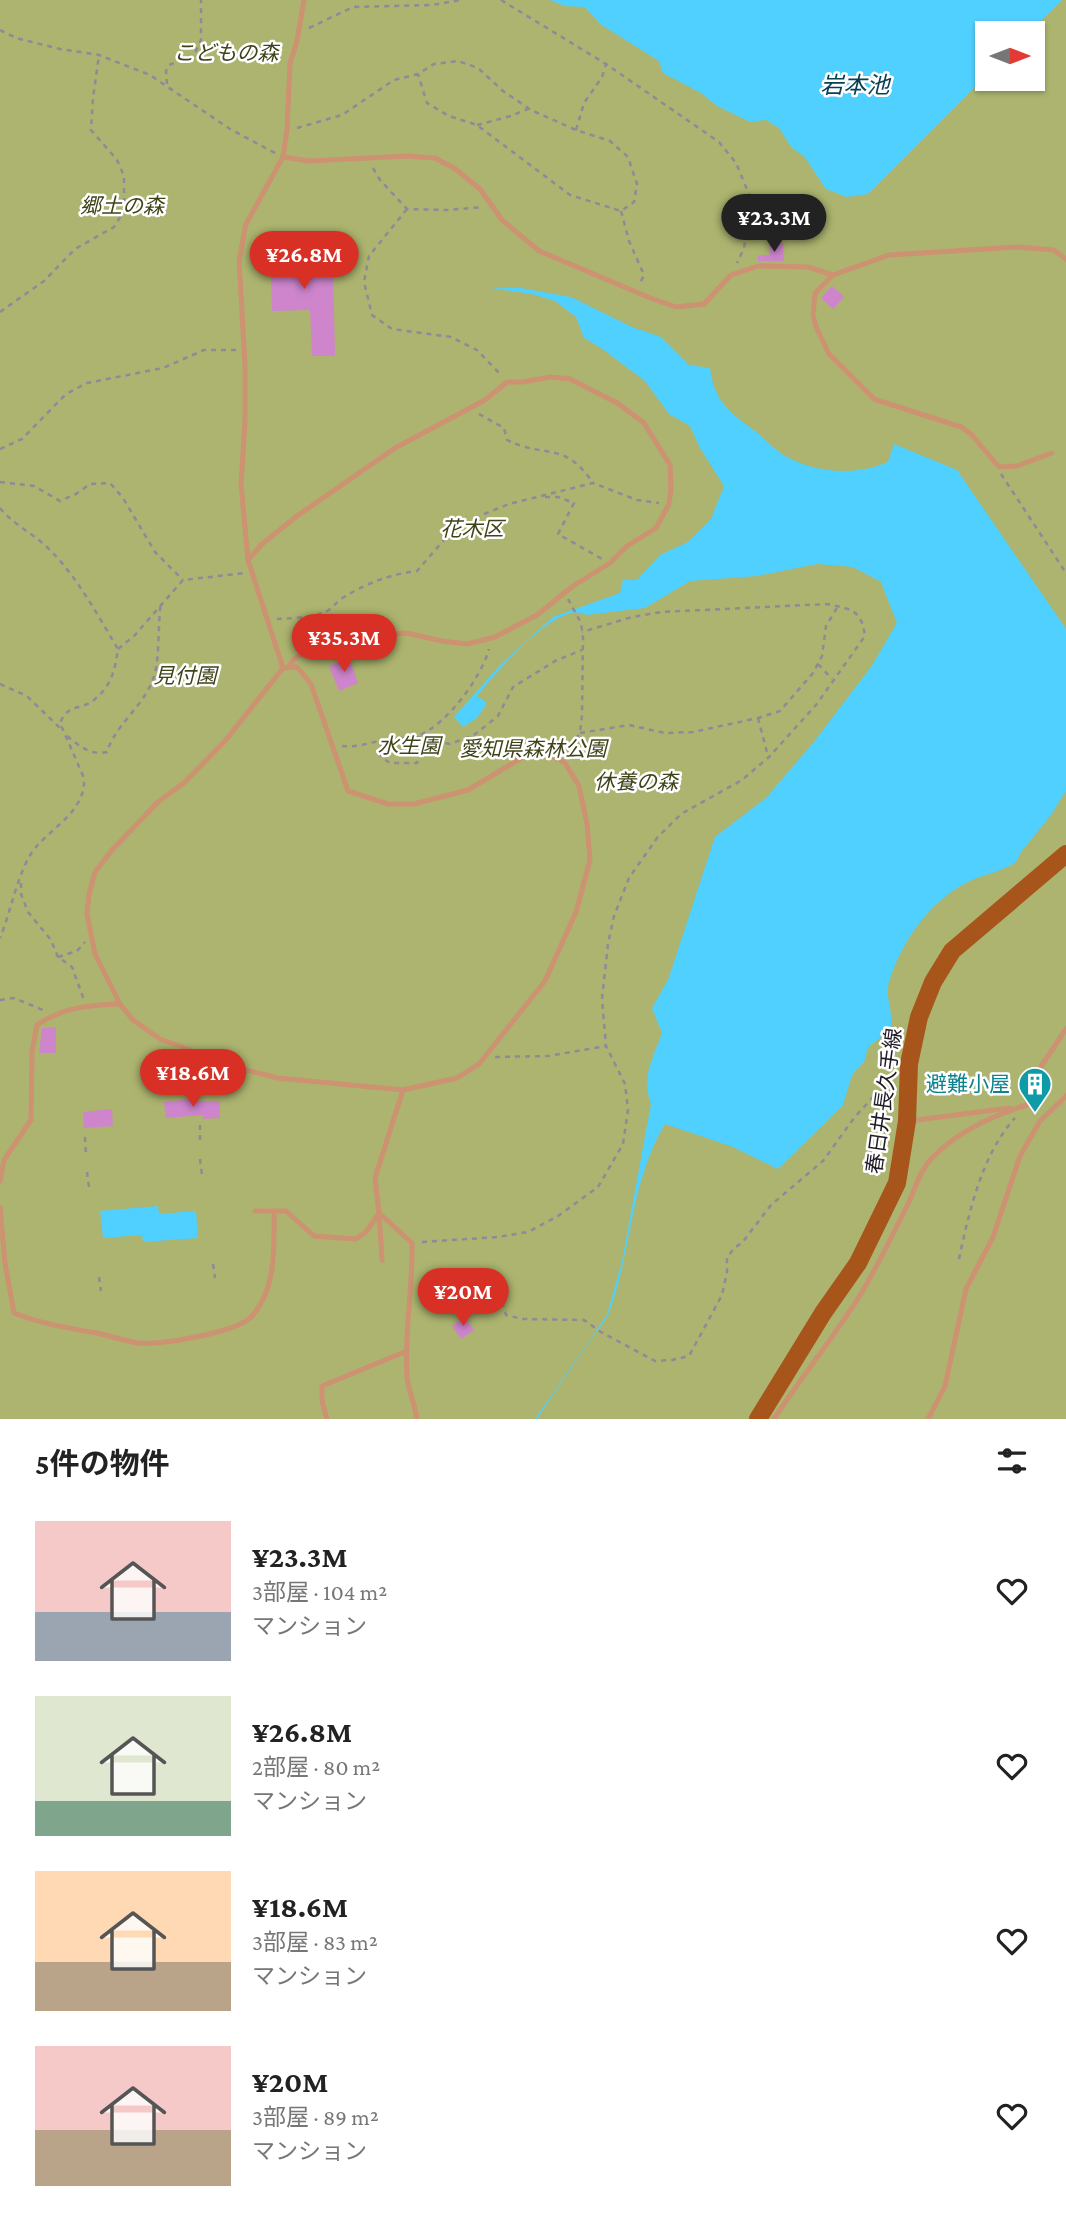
<!DOCTYPE html>
<html lang="ja">
<head>
<meta charset="utf-8">
<style>
	:root { --surface:#fff; --page:#f6f6f6; --text:#222; --muted:#767676; --accent:#d93025 }
	body { margin:0; font-family:"Crimson Pro","Noto Sans JP",serif; background:var(--page); color:var(--text); height:100vh; display:flex; flex-direction:column; font-size:26px; white-space:nowrap }
	* { box-sizing:border-box; margin:0 }
	p { font-size:23px; color:var(--muted) }
	.icon { flex:none; width:38px; height:38px; fill:none; stroke:currentColor; stroke-width:2; stroke-linecap:round; stroke-linejoin:round }
	.map { position:relative; height:1419px; overflow:hidden }
	.side { display:flex; flex-direction:column; background:var(--surface); flex:1 }
	.side>* { flex:none }
	.needle { width:46px; rotate:90deg }
	.tools { position:absolute; left:975px; top:21px; display:grid; gap:14px }
	.tools a { display:grid; place-items:center; width:70px; height:70px; border-radius:0px; background:var(--surface); box-shadow:0 2px 5px #0004; font-size:35px }
	.price { position:absolute; translate:-50% -60px; padding:0 16px; border-radius:24px; background:var(--accent); color:#fff; font-size:23px; line-height:46px; filter:drop-shadow(0 2px 4px #0008) }
	.price::after { content:''; position:absolute; left:50%; top:42px; width:21px; height:16px; margin-left:-10px; background:inherit; clip-path:polygon(0 0,100% 0,50% 100%) }
	.price.on { background:#222; color:#fff }
	ul { padding:0; list-style:none }
	li { display:flex; align-items:center; gap:21px; height:175px; padding:0 35px }
	li span { display:grid; place-items:center; flex:none; width:196px; height:140px; border-radius:0px; color:#555 }
	li>.icon { margin-inline-start:auto }
	span .icon { width:84px; height:84px; fill:#fffc; stroke-width:1 }
	li b { font-size:30px }
	h2 { display:flex; justify-content:space-between; align-items:center; height:84px; padding:0 35px; font-size:30px }
	.map>svg:first-child { display:block }
	.green { fill:#acb46f; fill-rule:evenodd }
	.water { fill:#50d0fe }
	.building { fill:#ce85cc }
	.lines { fill:none; stroke-linecap:round; stroke-linejoin:round }
	.path { stroke:#92889a; stroke-width:2.5; stroke-dasharray:5 5; stroke-linecap:butt }
	.service { stroke:#cc9271; stroke-width:5 }
	.primary { stroke:#a7551a; stroke-width:18 }
	.labels { text-anchor:middle; dominant-baseline:central; stroke-width:5; stroke-linejoin:round; paint-order:stroke }
	.park-label { font-size:21px; font-style:italic; fill:#3f4318; stroke:#fff }
	.culture-label { font-size:21px; fill:#0d838f; stroke:#fff; text-anchor:end }
	.street-label { font-size:21px; fill:#201b24; stroke:#fff }
	.water-label { font-size:23px; font-style:italic; fill:#074153; stroke:#fff }
</style>
</head>
<body>
<div class="map">
<svg width="1066" height="1419" viewBox="0 0 1066 1419">
	<rect width="100%" height="100%" fill="#e7d8f1"/>
	<!-- green -->
	<path class="green" d="M0,0H1066V1419H0ZM987,33H1032V79H987Z"/>
	<!-- water -->
	<g class="water">
		<polygon points="550,0 1062,0 1029,33 987,33 987,75 868,194 847,197 826,189 804,156 792,148 779,128 766,120 750,122 717,106 701,93 663,73 659,61 600,24 585,7 565,6"/>
		<path d="M492,288H521L571,297L632,327L661,337L689,365L710,368C714,401 729,412 755,431C763,437 771,446 779,452C810,473 854,477 888,462L894,444L957,470L1066,629V791L1051,815L1021,852L1016,862C1003,871 986,874 972,880C931,899 902,940 889,982C884,998 895,1013 890,1029L868,1048L864,1062L852,1075L843,1105L778,1169L733,1147L665,1124C630,1182 632,1250 609,1313C605,1322 597,1331 591,1339C573,1366 554,1392 537,1419H535L607,1315L622,1261L651,1104C641,1077 653,1058 662,1033L652,1008L668,980L715,837L766,798L813,743L871,667L897,623L881,582L853,567L817,564L757,576L690,581L645,608L586,615C558,598 494,675 477,696L487,703L477,718L463,727L454,717L500,665L553,617L620,593L623,580H637L660,555L688,542L711,519L724,486L700,448L690,426L669,414L645,381L601,348L584,338L576,317L555,301L532,294Z"/>
		<polygon points="158,1206 159,1214 196,1211 198,1238 143,1242 142,1235 103,1238 100,1211"/>
	</g>
	<!-- building -->
	<g class="building">
		<polygon points="305,238 306,266 333,265 335,356 312,356 310,310 272,311 270,239"/>
		<polygon points="783,243 784,261 758,261 758,255 770,255 769,244"/>
		<polygon points="832,286 844,297 833,309 821,298"/>
		<polygon points="349,658 358,683 339,691 329,666"/>
		<polygon points="56,1027 56,1053 39,1053 42,1028"/>
		<polygon points="193,1099 194,1101 220,1101 220,1118 203,1119 203,1115 166,1118 164,1102"/>
		<polygon points="112,1109 113,1126 84,1128 83,1112"/>
		<polygon points="465,1317 474,1330 461,1339 452,1326"/>
	</g>
	<g class="lines">
		<!-- path -->
		<g class="path">
			<polyline points="501,0 606,64 719,142 736,163 749,194 750,209 744,248 737,263"/>
			<polyline points="309,28 353,7 432,5 461,0"/>
			<polyline points="0,30 16,38 60,49 99,55 150,75 230,129 275,153"/>
			<polyline points="167,84 166,71 169,65 194,55 201,40 201,0"/>
			<polyline points="477,125 511,116 530,108"/>
			<polyline points="297,128 342,115 394,80 418,74 434,64 458,61 478,68 503,91 531,110 576,130 610,141 628,157 637,184 634,202 621,211 570,195 477,125 449,116 427,103 418,74"/>
			<polyline points="576,130 584,103 602,77 606,64"/>
			<polyline points="373,168 380,180 407,209 447,210 483,207"/>
			<polyline points="407,209 369,256 364,282 372,315 392,329 451,337 477,350 502,376"/>
			<polyline points="621,211 629,241 644,275 640,283"/>
			<polyline points="0,312 44,281 75,249 114,227 124,211 124,176 117,160 91,130 93,98 99,55"/>
			<path d="M479,414L504,428L507,440C545,459 564,440 593,483"/>
			<polyline points="0,449 22,439 66,394 87,383 163,368 204,350 236,350"/>
			<polyline points="1001,474 1066,573"/>
			<polyline points="0,482 34,486 60,501 76,494 90,484 110,483 123,498 155,552 183,580"/>
			<polyline points="545,497 558,497 574,503 558,534 602,559"/>
			<path d="M0,508C14,525 34,534 50,550C78,578 98,616 118,649C115,669 112,685 95,699C82,711 69,702 60,723L84,778C86,810 54,826 36,847C19,866 11,912 0,938"/>
			<path d="M277,619C293,618 312,618 327,611C333,608 337,601 344,597C367,583 391,574 417,571L443,541L461,528L484,514L509,504L593,483L637,500L659,503"/>
			<polyline points="118,649 135,635 183,580 245,573"/>
			<polyline points="818,664 832,679"/>
			<polyline points="0,684 27,696 63,731"/>
			<polyline points="758,718 768,756"/>
			<polyline points="580,733 629,725 665,733 693,732 758,718 780,711 813,673 822,656 826,626 838,606"/>
			<path d="M67,736C80,746 90,756 107,752C115,726 140,709 151,684C161,664 157,627 161,603"/>
			<polyline points="416,737 450,744 474,735 498,716 513,687 555,661 582,650"/>
			<polyline points="382,742 381,757 390,763 417,763 424,739"/>
			<path d="M342,746C359,748 374,741 390,739C399,737 408,739 417,736C446,726 481,678 489,649"/>
			<polyline points="564,755 580,733 582,715 583,637 581,623 568,599"/>
			<polyline points="21,883 21,894 28,912 51,940 58,957 72,967 84,1000"/>
			<polyline points="58,957 77,951 85,942"/>
			<polyline points="0,1000 14,998 43,1010"/>
			<polyline points="495,1057 548,1056 606,1046"/>
			<polyline points="200,1125 200,1142"/>
			<polyline points="85,1137 86,1155"/>
			<polyline points="200,1159 202,1175"/>
			<polyline points="87,1172 89,1187"/>
			<path d="M422,1242L498,1237L528,1232L558,1216L598,1187L623,1144L628,1110L625,1084L606,1046L602,999L608,944L614,916L629,878L657,838L681,814L742,780L769,757L816,705L865,636C861,609 852,610 828,604L661,612L632,617L582,632"/>
			<path d="M959,1259C969,1212 982,1154 1015,1118"/>
			<polyline points="213,1264 215,1278"/>
			<polyline points="99,1277 101,1291"/>
			<path d="M424,1293L448,1270C481,1274 497,1281 506,1315L522,1319L584,1320L601,1332L655,1361L672,1360L689,1356L722,1295L727,1272V1258L734,1248L742,1243L771,1205L823,1161L854,1118L873,1097L894,1082"/>
		</g>
		<!-- service -->
		<g class="service">
			<polyline points="283,157 309,161 407,156 435,158 454,168 480,189 502,220 539,251 653,299 676,307 704,304 731,275 758,266 808,267 833,275 889,255 1017,247 1054,250 1066,259"/>
			<polyline points="833,275 815,293 813,315 816,327 829,354 874,399 961,427 971,434 999,467 1017,466 1052,453"/>
			<polyline points="248,560 262,544 297,516 395,448 485,400 507,382 522,382 551,377 570,379 617,403 644,423 670,465 671,489 669,504 656,528 627,546 610,563 573,586 537,615 495,637 467,644 442,641 406,633 348,638 322,642 294,659 288,667"/>
			<polygon points="297,667 311,684 348,791 388,804 414,804 468,790 523,757 535,755 554,757 565,763 579,786 587,824 590,860 576,912 545,981 479,1064 457,1078 403,1090 278,1078 246,1070 160,1039 133,1020 120,1004 95,954 87,914 89,894 95,872 112,850 158,802 185,782 225,741 283,668"/>
			<polyline points="283,668 248,560 241,484 245,422 245,365 239,260 246,224 283,157 287,130 290,63 297,41 304,0"/>
			<path d="M403,1090L375,1178L379,1213L412,1243C413,1288 404,1331 407,1376C408,1390 415,1404 417,1419"/>
			<polyline points="1027,1105 1030,1083 1066,1029"/>
			<polyline points="909,1121 1010,1108"/>
			<path d="M0,1181L4,1160L31,1120L32,1051L37,1025C63,1007 90,1005 120,1004"/>
			<path d="M0,1207L5,1263L14,1313C42,1324 68,1328 97,1333C111,1336 125,1341 138,1343C159,1346 237,1332 251,1317C277,1289 274,1246 274,1211"/>
			<polyline points="255,1211 286,1211 314,1236 356,1239 366,1232 379,1213"/>
			<polyline points="379,1213 382,1260"/>
			<polyline points="327,1419 322,1401 322,1386 407,1351"/>
			<path d="M774,1419C802,1376 835,1336 862,1292C879,1263 894,1232 909,1202C916,1186 921,1168 934,1156C959,1131 994,1115 1027,1105"/>
			<polyline points="928,1419 945,1386 966,1289 993,1237 1020,1156 1040,1121 1066,1096"/>
		</g>
		<!-- primary -->
		<polyline class="primary" points="758,1419 823,1313 858,1263 897,1183 907,1121 909,1064 919,1017 933,982 952,951 1066,854"/>
	</g>
	<!-- icons -->
	<defs>
		<symbol id="building-pin" viewBox="-11 -11 22 30"><path d="M0 17L-7.5 6A9.5 9.5 0 1 1 7.5 6Z" fill="#0f9aa8" stroke="#fff"/><path d="M-4-6H4V6H1V3H-1V6H-4ZM-2.5-4.3h1.7v1.8h-1.7ZM.8-4.3h1.7v1.8H.8ZM-2.5-1h1.7V.8h-1.7ZM.8-1h1.7V.8H.8Z" fill="#fff"/></symbol>
	</defs>
	<g fill-rule="evenodd">
		<use href="#building-pin" x="1016" y="1065" width="38" height="52"/>
	</g>
	<g class="labels">
		<!-- park labels -->
		<g class="park-label">
			<text x="226" y="53">こどもの森</text>
			<text x="122" y="206">郷土の森</text>
			<text x="472" y="529">花木区</text>
			<text x="185" y="676">見付園</text>
			<text x="409" y="746">水生園</text>
			<text x="533" y="749">愛知県森林公園</text>
			<text x="636" y="782">休養の森</text>
		</g>
		<!-- culture labels -->
		<g class="culture-label">
			<text x="1010" y="1084">避難小屋</text>
		</g>
		<!-- street labels -->
		<g class="street-label">
			<text transform="translate(884 1101) rotate(-82)">春日井長久手線</text>
		</g>
		<!-- water labels -->
		<g class="water-label">
			<text x="855" y="85">岩本池</text>
		</g>
	</g>
</svg>
<div class="tools">
<a><svg class="needle" viewBox="-14 -14 28 28"><path d="M0-13l5 13h-10z" fill="#e53935"/><path d="M0 13l5-13h-10z" fill="#767676"/></svg></a>
</div>
<b class="price on" style="left:774px;top:254px">¥23.3M</b>
<b class="price" style="left:304px;top:291px">¥26.8M</b>
<b class="price" style="left:344px;top:674px">¥35.3M</b>
<b class="price" style="left:193px;top:1109px">¥18.6M</b>
<b class="price" style="left:463px;top:1328px">¥20M</b>
</div>
<section class="side">
<h2>5件の物件<svg class="icon" aria-label="filters" viewBox="0 0 24 24"><path d="M4 7h16M4 17h16"/><circle cx="9" cy="7" r="2"/><circle cx="15" cy="17" r="2"/></svg></h2>
<ul>
<li><span style="background:linear-gradient(#f6c9c9 65%,#9aa5b1 0)"><svg class="icon" aria-label="home" viewBox="0 0 24 24"><path d="M3 11l9-7 9 7M6 9v11h12V9"/></svg></span><div><b>¥23.3M</b><p>3部屋 · 104 m²</p><p>マンション</p></div><svg class="icon" aria-label="heart" viewBox="0 0 24 24"><path d="M12 20l-8-8c-3-5 5-10 8-4 3-6 11-1 8 4z"/></svg></li>
<li><span style="background:linear-gradient(#dfe7d0 75%,#7fa58c 0)"><svg class="icon" aria-label="home" viewBox="0 0 24 24"><path d="M3 11l9-7 9 7M6 9v11h12V9"/></svg></span><div><b>¥26.8M</b><p>2部屋 · 80 m²</p><p>マンション</p></div><svg class="icon" aria-label="heart" viewBox="0 0 24 24"><path d="M12 20l-8-8c-3-5 5-10 8-4 3-6 11-1 8 4z"/></svg></li>
<li><span style="background:linear-gradient(#ffd9b3 65%,#b9a48a 0)"><svg class="icon" aria-label="home" viewBox="0 0 24 24"><path d="M3 11l9-7 9 7M6 9v11h12V9"/></svg></span><div><b>¥18.6M</b><p>3部屋 · 83 m²</p><p>マンション</p></div><svg class="icon" aria-label="heart" viewBox="0 0 24 24"><path d="M12 20l-8-8c-3-5 5-10 8-4 3-6 11-1 8 4z"/></svg></li>
<li><span style="background:linear-gradient(#f6c9c9 60%,#b9a48a 0)"><svg class="icon" aria-label="home" viewBox="0 0 24 24"><path d="M3 11l9-7 9 7M6 9v11h12V9"/></svg></span><div><b>¥20M</b><p>3部屋 · 89 m²</p><p>マンション</p></div><svg class="icon" aria-label="heart" viewBox="0 0 24 24"><path d="M12 20l-8-8c-3-5 5-10 8-4 3-6 11-1 8 4z"/></svg></li>
</ul>
</section>
</body>
</html>
